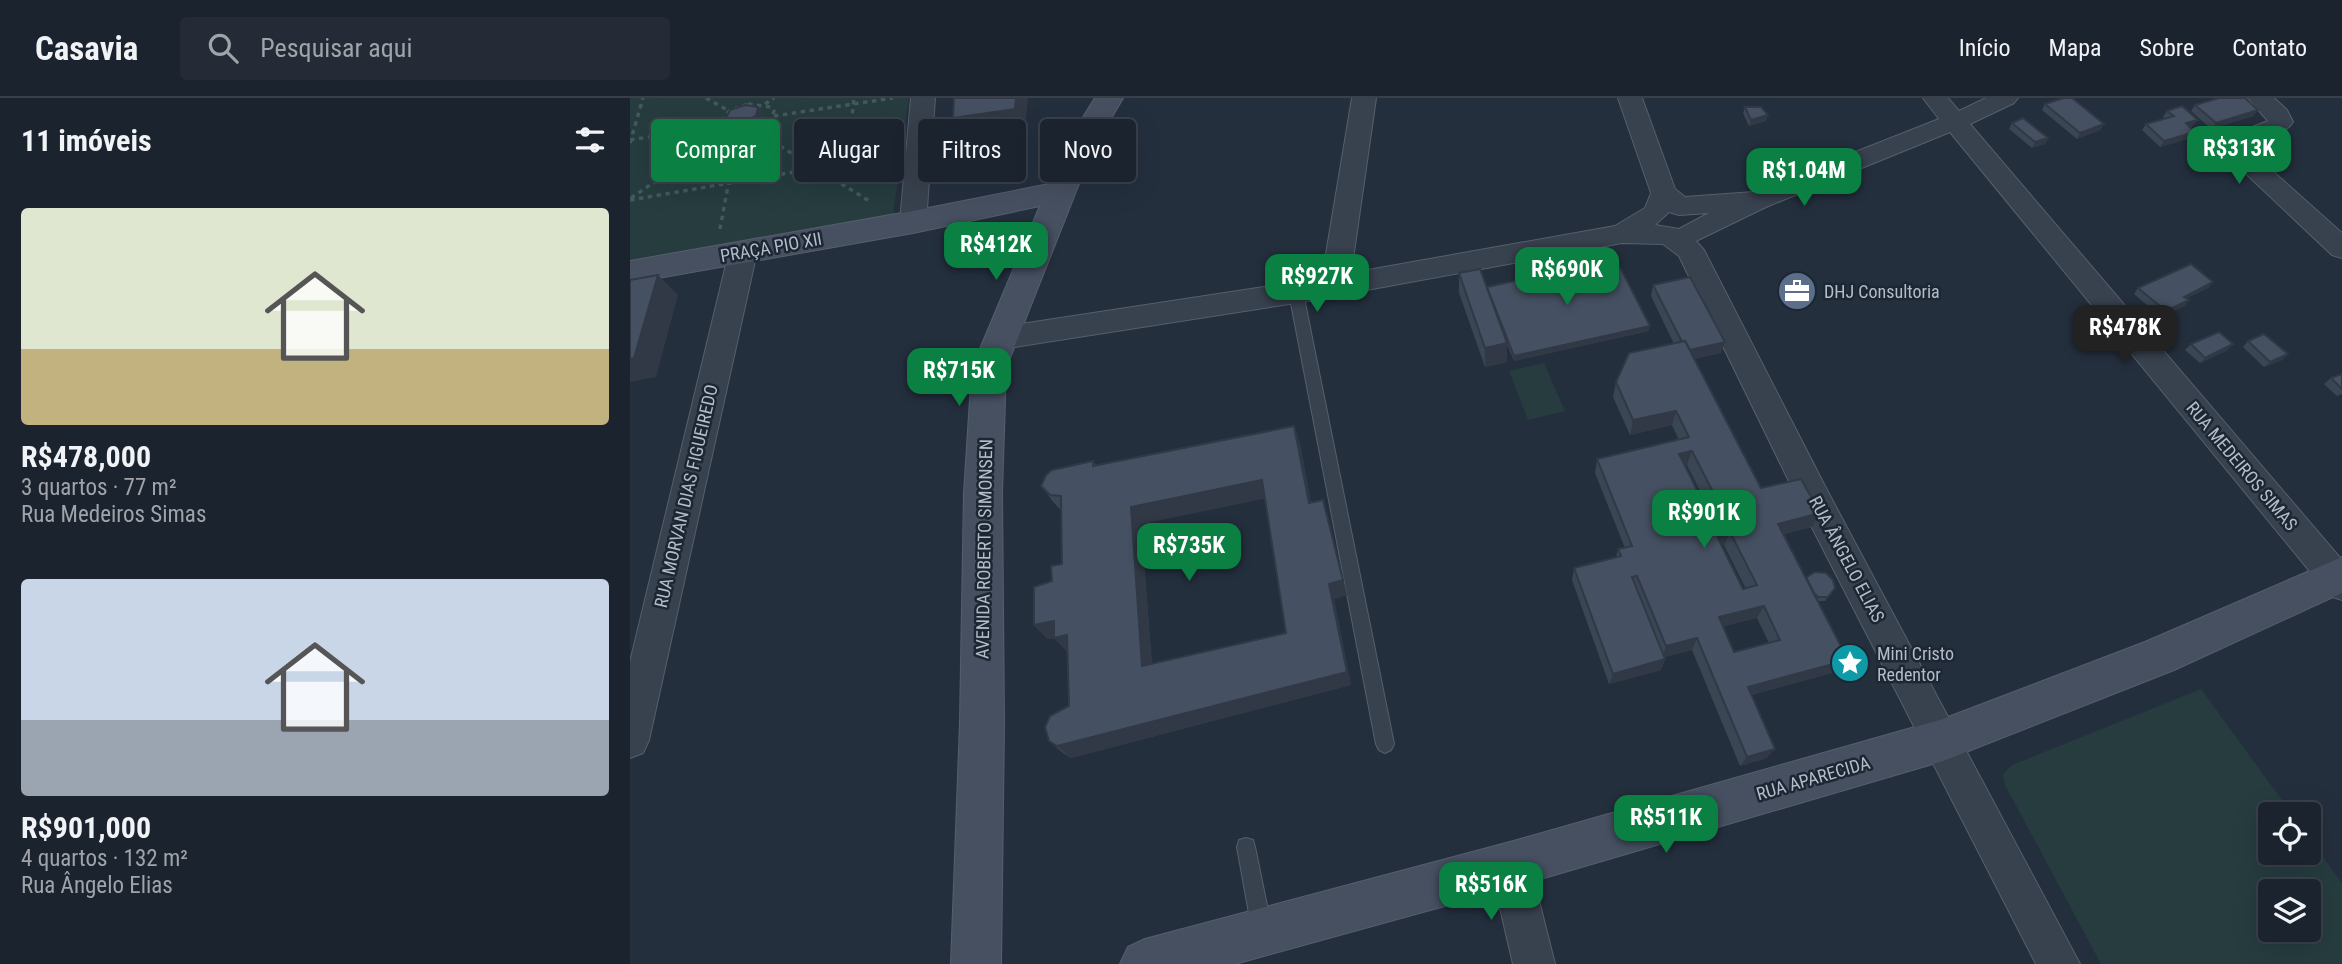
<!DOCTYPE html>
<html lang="pt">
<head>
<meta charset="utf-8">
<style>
	:root { --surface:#1b232e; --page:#242b36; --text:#f1f3f6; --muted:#a0a4aa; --line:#39404a; --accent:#0b8043 }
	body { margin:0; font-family:"Roboto Condensed",sans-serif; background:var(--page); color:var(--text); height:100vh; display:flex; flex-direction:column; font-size:26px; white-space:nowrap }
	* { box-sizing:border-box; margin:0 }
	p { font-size:23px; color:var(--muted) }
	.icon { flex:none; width:38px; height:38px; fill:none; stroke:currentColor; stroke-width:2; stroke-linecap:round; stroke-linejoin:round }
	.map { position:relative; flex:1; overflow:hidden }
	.details { display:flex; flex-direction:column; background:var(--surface); width:630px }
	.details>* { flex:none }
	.top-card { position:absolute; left:21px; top:21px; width:665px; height:63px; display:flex; gap:14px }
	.buttons { position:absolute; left:1628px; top:704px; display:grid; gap:14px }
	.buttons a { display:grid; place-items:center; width:63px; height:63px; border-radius:7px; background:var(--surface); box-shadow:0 7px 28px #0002,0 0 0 2px var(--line); font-size:35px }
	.price { position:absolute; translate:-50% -60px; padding:0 16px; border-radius:14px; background:var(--accent); color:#fff; font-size:23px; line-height:46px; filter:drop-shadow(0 2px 4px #0008) }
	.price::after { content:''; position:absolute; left:50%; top:42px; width:21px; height:16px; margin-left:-10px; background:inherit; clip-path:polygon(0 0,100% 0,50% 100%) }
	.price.current { background:#222; color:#fff }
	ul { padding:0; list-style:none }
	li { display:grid; align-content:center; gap:14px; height:371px; padding:0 21px }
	li span { display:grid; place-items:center; height:217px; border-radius:7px; color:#555 }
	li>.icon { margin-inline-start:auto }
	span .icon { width:126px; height:126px; fill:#fffc; stroke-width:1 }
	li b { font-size:30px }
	h2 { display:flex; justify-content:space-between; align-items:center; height:84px; padding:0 21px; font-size:30px }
	.tag { padding:0 24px; border-radius:7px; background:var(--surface); box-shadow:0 7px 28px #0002,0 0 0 2px var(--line); font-size:24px; line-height:63px }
	.tag.current { background:var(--accent); color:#fff }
	header { display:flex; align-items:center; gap:42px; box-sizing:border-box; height:98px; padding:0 35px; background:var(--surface); border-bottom:2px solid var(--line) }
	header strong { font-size:33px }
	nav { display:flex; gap:38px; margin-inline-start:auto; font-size:24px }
	.search { width:490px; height:63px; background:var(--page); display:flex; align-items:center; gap:18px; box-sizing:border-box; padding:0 24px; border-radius:7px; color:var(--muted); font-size:26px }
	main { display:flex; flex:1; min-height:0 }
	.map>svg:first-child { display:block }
	.green { fill:#263c3f; fill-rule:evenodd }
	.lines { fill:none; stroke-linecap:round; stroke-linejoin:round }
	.lane-casing { stroke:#565f6c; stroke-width:2 }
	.street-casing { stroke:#565f6c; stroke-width:2 }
	.secondary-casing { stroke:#565f6c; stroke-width:2 }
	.path { stroke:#44595c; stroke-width:3.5; stroke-dasharray:4.5 4.5; stroke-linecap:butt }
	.lane { fill:#38414e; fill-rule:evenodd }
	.street { fill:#38414e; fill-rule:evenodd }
	.secondary { fill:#465061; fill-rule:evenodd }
	.wall { fill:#3b4654; fill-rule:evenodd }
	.shaded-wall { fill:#303945 }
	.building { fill:#455162; stroke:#303945; stroke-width:2; fill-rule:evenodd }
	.labels { text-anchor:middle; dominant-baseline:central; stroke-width:5; stroke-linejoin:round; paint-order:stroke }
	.street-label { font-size:18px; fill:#b4bcc9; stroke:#1d2633 }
	.poi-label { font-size:18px; fill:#b4bcc9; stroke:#1d2633; text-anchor:start }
</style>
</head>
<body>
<header>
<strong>Casavia</strong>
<div class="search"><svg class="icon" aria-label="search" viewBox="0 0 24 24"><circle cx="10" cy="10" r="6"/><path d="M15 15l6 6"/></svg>Pesquisar aqui</div>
<nav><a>Início</a><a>Mapa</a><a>Sobre</a><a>Contato</a></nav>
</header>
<main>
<section class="details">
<h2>11 imóveis<svg class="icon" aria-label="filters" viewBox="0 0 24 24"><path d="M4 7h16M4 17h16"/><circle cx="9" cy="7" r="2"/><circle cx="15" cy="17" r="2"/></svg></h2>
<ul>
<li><span style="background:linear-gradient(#dfe7d0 65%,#c2b280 0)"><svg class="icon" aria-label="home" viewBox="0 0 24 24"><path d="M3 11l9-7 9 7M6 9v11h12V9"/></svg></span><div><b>R$478,000</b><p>3 quartos · 77 m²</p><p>Rua Medeiros Simas</p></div></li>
<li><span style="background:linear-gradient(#c9d6e8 65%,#9aa5b1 0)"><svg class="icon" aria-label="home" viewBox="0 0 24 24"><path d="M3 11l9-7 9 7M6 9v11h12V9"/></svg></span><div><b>R$901,000</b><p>4 quartos · 132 m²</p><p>Rua Ângelo Elias</p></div></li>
</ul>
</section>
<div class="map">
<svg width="1712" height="866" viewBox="0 0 1712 866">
	<rect width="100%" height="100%" fill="#242f3e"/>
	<!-- green -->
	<g class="green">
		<polygon points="0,0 279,0 263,117 0,163"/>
		<polygon points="914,265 935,313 898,322 879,273"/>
		<path d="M1571,591L1662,716H1640V754H1678V739L1712,785V866H1471L1375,687L1373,676L1382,667ZM1640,793H1678V831H1640Z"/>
	</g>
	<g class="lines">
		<defs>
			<g id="lane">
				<polygon points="666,190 673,195 764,646 761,652 755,655 749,652 746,646 659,195"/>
				<polygon points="616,740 623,742 625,749 642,832 639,839 632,842 625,839 622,832 607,749 609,742"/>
			</g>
			<g id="street">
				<polygon points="281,0 305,0 296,124 292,130 283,133 274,130 270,124"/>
				<path d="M722,0H746L721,175L985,128L1015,110L1021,95L988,0H1012L1045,91L1055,99L1124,94L1309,21L1293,0H1318L1329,13L1356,0H1388L1384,5L1340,26L1712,462V502L1700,498L1320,34L1136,109L1066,143L1074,152L1198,394L1450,866H1406L1174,414L1049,158L1033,146L992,145L666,205L372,251L362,248L357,240L362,232L372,229L692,180ZM1039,114L1049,117L1079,115L1049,131L1025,127Z"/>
				<path d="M1618,0H1644L1657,12L1663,24C1653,40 1626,39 1620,53L1712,135V160L1702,157L1595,56L1594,49L1607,35L1638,23Z"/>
				<polygon points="113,144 123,147 127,154 19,642 13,655 0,660 0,564 99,154 103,147"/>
				<polygon points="880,747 894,753 900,767 925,866 883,866 860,767 866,753"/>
			</g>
			<g id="secondary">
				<polygon points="465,0 493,0 462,53 376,270 372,395 374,625 371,866 321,866 330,625 334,395 342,270 410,108 283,135 0,185 0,163 283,113 419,86 432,53"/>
				<polygon points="1712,459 1712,495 1544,572 1313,663 880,790 605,866 490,866 498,849 515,841 880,744 1313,621 1515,544"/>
			</g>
		</defs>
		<!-- lane casing -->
		<use href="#lane" class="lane-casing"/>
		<!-- street casing -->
		<use href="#street" class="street-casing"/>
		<!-- secondary casing -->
		<use href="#secondary" class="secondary-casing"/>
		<!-- path -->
		<g class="path">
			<polyline points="76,0 99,13"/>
			<path d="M118,6L141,9L144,13L141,23C125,37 107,44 88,32L87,28L99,13Z"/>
			<polyline points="135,6 144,0"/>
			<polyline points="144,18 263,0"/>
			<polyline points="127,34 241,104"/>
			<polyline points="0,42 87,28"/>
			<polyline points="0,45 13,0"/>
			<polyline points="1,100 93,37"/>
			<polyline points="0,102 217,65 224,0"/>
			<polyline points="90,131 107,39"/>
		</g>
		<!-- lane -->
		<use href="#lane" class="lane"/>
		<!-- street -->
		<use href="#street" class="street"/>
		<!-- secondary -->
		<use href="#secondary" class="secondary"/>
	</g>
	<!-- wall -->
	<g class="wall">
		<polygon points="1415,6 1474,26 1470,32 1447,41 1412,12"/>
		<polygon points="1565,7 1628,12 1623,18 1581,31 1561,13"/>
		<polygon points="128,9 132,15 130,24 110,32 100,28 95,22"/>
		<polygon points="1115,9 1138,17 1136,23 1119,28 1113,15"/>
		<polygon points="1537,13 1563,28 1560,29 1565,34 1561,40 1530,49 1512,32 1516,26 1535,21 1533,19"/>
		<polygon points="1382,25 1418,40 1415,46 1402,50 1379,31"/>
		<polygon points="829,175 857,190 1019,233 884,263 877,246 877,264 855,269 829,195"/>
		<polygon points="1583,184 1578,190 1557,200 1559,202 1554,208 1531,219 1504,196 1508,190"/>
		<path d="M1023,187L1091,255L1064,261L1131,390L1190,415L1182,429L1154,436L1176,480L1205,490L1195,503H1188L1209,573L1121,597L1137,660L1110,668L1062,552L1034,559L1035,561L1031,572L979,586L942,482L944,470L986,459L988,451L995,450L965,375L967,361L1049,342L1042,327L1000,337L983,299L986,284L1044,246L1021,198ZM1057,367L1075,403L1073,404L1055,368ZM1094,447L1116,491H1113L1092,448ZM1127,520L1139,545L1104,554L1093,528Z"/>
		<polygon points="1618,243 1658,256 1652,262 1634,269 1613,249"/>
		<polygon points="1561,246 1598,252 1570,265 1555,252"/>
		<polygon points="1712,276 1712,296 1707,298 1694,286 1701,280"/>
		<path d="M664,328L670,346L681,405L717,497L704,501L721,587L441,660L433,655L419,643L439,608L438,554L424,540L418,541L404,527L422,483L432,466L431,412L424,405L411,388L463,363L466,367ZM635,400L656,535L522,566L511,426Z"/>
	</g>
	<!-- shaded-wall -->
	<g class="shaded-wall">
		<polygon points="386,0 398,0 395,32 335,41 323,20"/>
		<polygon points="128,9 132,15 130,24 110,32 106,26"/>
		<polygon points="1628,12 1623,18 1581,31 1586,25"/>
		<polygon points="1138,17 1136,23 1119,28 1121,22"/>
		<polygon points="1568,22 1563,28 1552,31 1556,25"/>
		<polygon points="1474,26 1470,32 1447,41 1450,35"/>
		<polygon points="1565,34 1561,40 1530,49 1534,43"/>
		<polygon points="1418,40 1415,46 1402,50 1405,44"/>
		<polygon points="28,177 48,197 26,279 0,284 0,261"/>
		<polygon points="1583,184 1578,190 1549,204 1554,199"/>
		<polygon points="1559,202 1554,208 1531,219 1536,213"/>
		<polygon points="1020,228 1019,233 884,263 884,258"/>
		<polygon points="1095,244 1091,255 1053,263 1056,253"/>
		<polygon points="877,245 877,264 855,269 855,250"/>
		<polygon points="1603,246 1598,252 1570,265 1575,260"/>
		<polygon points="1658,256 1652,262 1634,269 1640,264"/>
		<polygon points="1046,313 1042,327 1000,337 1003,322"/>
		<polygon points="664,328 670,346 684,422 679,405"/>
		<polygon points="1062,353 1057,367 1045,370 1049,356"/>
		<polygon points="632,382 638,400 511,426 523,582 512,568 501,409"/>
		<polygon points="1190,415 1182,429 1142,439 1148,426"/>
		<polygon points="698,419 717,497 704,501 721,587 441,660 427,648 717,574 699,486"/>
		<polygon points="1100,434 1094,447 1081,451 1087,438"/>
		<polygon points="1134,508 1127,520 1083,531 1089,519"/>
		<polygon points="424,523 451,551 438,554 424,540 418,541 404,527"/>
		<polygon points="1067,540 1062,552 1032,560 1036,548"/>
		<polygon points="1035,561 1031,572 979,586 983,576"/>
		<polygon points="1218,562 1209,573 1111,600 1118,589"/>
		<polygon points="1145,651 1137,660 1110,668 1117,659"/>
	</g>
	<!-- building -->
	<g class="building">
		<polygon points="324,0 386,0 385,11 323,20"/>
		<polygon points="1434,0 1442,0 1474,26 1450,35 1415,6"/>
		<polygon points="1589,0 1615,0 1628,12 1586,25 1565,7"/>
		<polygon points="115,7 128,9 126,18 106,26 95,22 100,12"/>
		<polygon points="1552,8 1568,22 1556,25 1565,34 1534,43 1516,26 1544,18 1537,13"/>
		<polygon points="1115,9 1131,9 1138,17 1121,22"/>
		<polygon points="1393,20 1418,40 1405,44 1382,25"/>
		<polygon points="986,161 1020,228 884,258 857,189"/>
		<polygon points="1561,166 1583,184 1554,199 1559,202 1536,213 1508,190"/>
		<polygon points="850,171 877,245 855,250 829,175"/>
		<polygon points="28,177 4,260 0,261 0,182"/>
		<polygon points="1060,179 1095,244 1060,252 1055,243 1052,244 1023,187"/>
		<polygon points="1589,234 1603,246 1575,260 1561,246"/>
		<polygon points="1634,236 1658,256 1640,264 1618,243"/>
		<path d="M1055,243L1131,390L1171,381L1190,415L1148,426L1218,562L1118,589L1145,651L1117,659L1067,540L1036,548L1007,478L1002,479L1035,561L983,576L944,470L991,458L988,451L1002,448L967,361L1059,339L1046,313L1003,322L986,284L999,255ZM1062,353L1086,400L1073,404L1049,356ZM1100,434L1127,487L1113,491L1087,438ZM1134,508L1150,542L1104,554L1089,519Z"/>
		<polygon points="1712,276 1712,291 1701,280"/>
		<path d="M664,328L679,405L693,402L713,482L699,486L717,574L427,648L419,643L415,629L420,618L439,608L437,537L424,540V523L404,527V489L422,483L421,468L432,466L431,398L420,397L411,388L416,377L422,372L463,363V368ZM632,382L656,535L512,568L501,409Z"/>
		<polygon points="1185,474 1196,475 1203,482 1205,490 1198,499 1188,499 1184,495 1177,481 1177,479"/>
	</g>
	<!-- icons -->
	<defs>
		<symbol id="office-disc" viewBox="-11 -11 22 22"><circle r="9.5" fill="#5c6f8a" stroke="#1d2633"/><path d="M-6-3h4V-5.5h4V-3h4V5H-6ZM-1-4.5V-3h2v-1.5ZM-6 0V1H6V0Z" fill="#fff"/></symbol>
		<symbol id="sight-disc" viewBox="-11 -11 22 22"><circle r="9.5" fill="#0f9aa8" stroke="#1d2633"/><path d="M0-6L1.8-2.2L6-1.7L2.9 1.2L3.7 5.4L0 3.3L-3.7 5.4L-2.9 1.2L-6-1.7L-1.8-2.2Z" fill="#fff"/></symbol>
	</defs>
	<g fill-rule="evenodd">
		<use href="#office-disc" x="1145" y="171" width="44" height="44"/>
		<use href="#sight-disc" x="1198" y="543" width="44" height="44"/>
	</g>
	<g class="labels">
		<!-- street labels -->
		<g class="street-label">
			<text transform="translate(141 149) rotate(-10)">PRAÇA PIO XII</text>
			<text transform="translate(1612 368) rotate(50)">RUA MEDEIROS SIMAS</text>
			<text transform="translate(56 398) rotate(-77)">RUA MORVAN DIAS FIGUEIREDO</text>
			<text transform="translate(354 451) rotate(-89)">AVENIDA ROBERTO SIMONSEN</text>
			<text transform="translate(1217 461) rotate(62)">RUA ÂNGELO ELIAS</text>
			<text transform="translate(1183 680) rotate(-16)">RUA APARECIDA</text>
		</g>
		<!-- poi labels -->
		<g class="poi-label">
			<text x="1194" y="193">DHJ Consultoria</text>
			<text x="1247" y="555">Mini Cristo<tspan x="1247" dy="21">Redentor</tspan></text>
		</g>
	</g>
</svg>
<div class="buttons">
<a><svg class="icon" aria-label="locate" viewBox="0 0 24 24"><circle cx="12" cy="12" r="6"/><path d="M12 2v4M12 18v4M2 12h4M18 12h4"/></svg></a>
<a><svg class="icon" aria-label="layers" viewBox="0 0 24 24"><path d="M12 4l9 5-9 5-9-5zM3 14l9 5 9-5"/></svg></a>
</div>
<b class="price" style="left:1609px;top:88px">R$313K</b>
<b class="price" style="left:1174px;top:110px">R$1.04M</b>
<b class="price" style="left:366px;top:184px">R$412K</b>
<b class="price" style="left:937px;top:209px">R$690K</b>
<b class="price" style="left:687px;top:216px">R$927K</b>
<b class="price current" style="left:1495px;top:267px">R$478K</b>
<b class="price" style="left:329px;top:310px">R$715K</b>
<b class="price" style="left:1074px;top:452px">R$901K</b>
<b class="price" style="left:559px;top:485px">R$735K</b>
<b class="price" style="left:1036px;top:757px">R$511K</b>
<b class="price" style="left:861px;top:824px">R$516K</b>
<div class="top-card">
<a class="tag current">Comprar</a>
<a class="tag">Alugar</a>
<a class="tag">Filtros</a>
<a class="tag">Novo</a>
</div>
</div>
</main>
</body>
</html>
